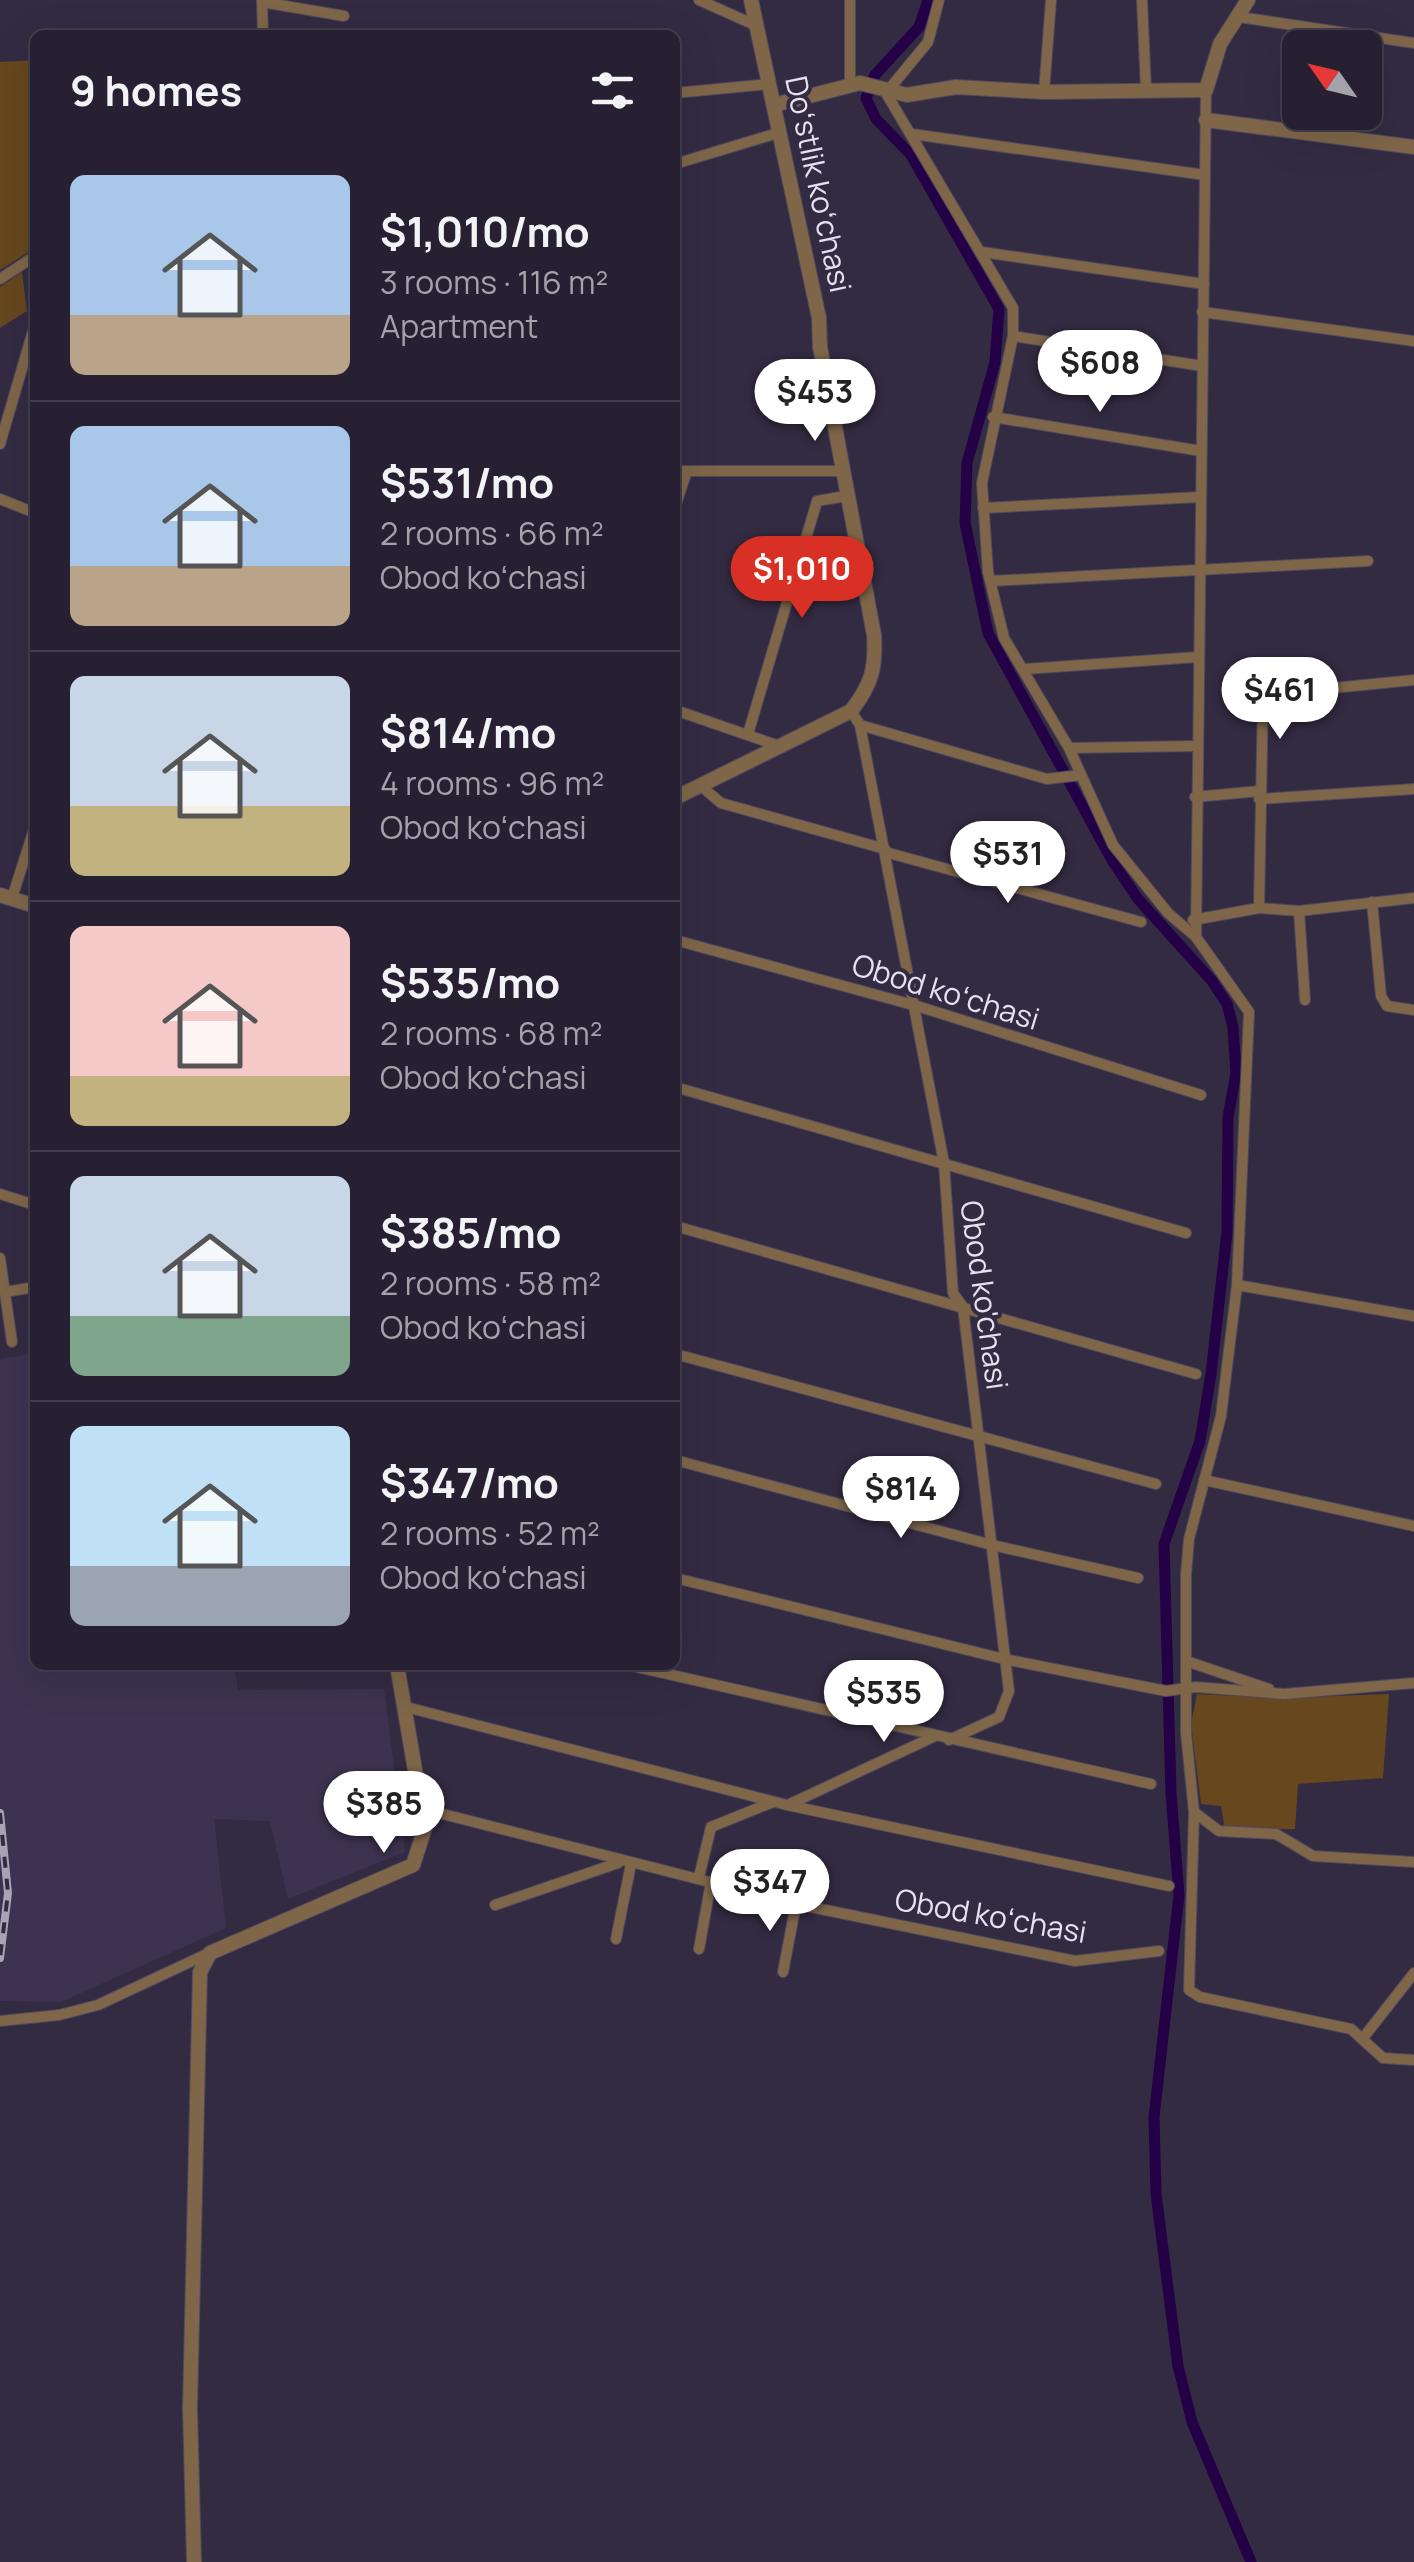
<!DOCTYPE html>
<html lang="en">
<head>
<meta charset="utf-8">
<style>
	:root { --surface:#262032; --page:#322d3e; --text:#f1f3f6; --muted:#a4a3ac; --line:#423e4d; --accent:#d93025 }
	body { margin:0; font-family:Manrope,sans-serif; background:var(--page); color:var(--text); height:100vh; display:flex; flex-direction:column; font-size:38px; white-space:nowrap }
	* { box-sizing:border-box; margin:0 }
	p { font-size:32px; color:var(--muted) }
	.icon { flex:none; width:55px; height:55px; fill:none; stroke:currentColor; stroke-width:2; stroke-linecap:round; stroke-linejoin:round }
	.map { position:relative; flex:1; overflow:hidden }
	.panel { position:absolute; left:30px; top:30px; width:650px; height:1640px; display:flex; flex-direction:column; background:var(--surface); border-radius:15px; box-shadow:0 10px 40px #0002,0 0 0 2px var(--line) }
	.panel>* { flex:none }
	.needle { width:65px; rotate:304deg }
	.buttons { position:absolute; left:1282px; top:30px; display:grid; gap:20px }
	.buttons a { display:grid; place-items:center; width:100px; height:100px; border-radius:15px; background:var(--surface); box-shadow:0 10px 40px #0002,0 0 0 2px var(--line); font-size:50px }
	.price { position:absolute; translate:-50% -85px; padding:0 22px; border-radius:35px; background:#fff; color:#222; font-size:32px; line-height:65px; filter:drop-shadow(0 2px 5px #0008) }
	.price::after { content:''; position:absolute; left:50%; top:60px; width:30px; height:22px; margin-left:-15px; background:inherit; clip-path:polygon(0 0,100% 0,50% 100%) }
	.price.active { background:var(--accent); color:#fff }
	ul { padding:0; list-style:none }
	li { display:flex; align-items:center; gap:30px; height:250px; padding:0 40px }
	li+li { border-top:2px solid var(--line) }
	li span { display:grid; place-items:center; flex:none; width:280px; height:200px; border-radius:15px; color:#555 }
	li>.icon { margin-inline-start:auto }
	span .icon { width:120px; height:120px; fill:#fffc; stroke-width:1 }
	li b { font-size:42px }
	h2 { display:flex; justify-content:space-between; align-items:center; height:120px; padding:0 40px; font-size:42px }
	.map>svg:first-child { display:block }
	.built { fill:#3d3350 }
	.green { fill:#66471e }
	.lines { fill:none; stroke-linecap:round; stroke-linejoin:round }
	.canal { stroke:#240046; stroke-width:11 }
	.minor-casing { stroke:#50485e; stroke-width:12 }
	.tertiary-casing { stroke:#50485e; stroke-width:16 }
	.minor { stroke:#7f6649; stroke-width:10 }
	.tertiary { stroke:#7f6649; stroke-width:14 }
	.rail-casing { stroke:#a9a3b5; stroke-width:8 }
	.rail { stroke:#332b42; stroke-width:4; stroke-dasharray:11; stroke-linecap:butt }
	.labels { text-anchor:middle; dominant-baseline:central; stroke-width:8; stroke-linejoin:round; paint-order:stroke }
	.street-label { font-size:30px; fill:#e7e2f1; stroke:#332b42 }
</style>
</head>
<body>
<div class="map">
<svg width="1414" height="2562" viewBox="0 0 1414 2562">
	<rect width="100%" height="100%" fill="#332b42"/>
	<!-- built -->
	<polygon class="built" points="35,1353 35,1665 234,1665 238,1690 384,1689 405,1852 288,1899 270,1821 214,1819 226,1928 61,2002 0,2001 0,1359"/>
	<!-- green -->
	<g class="green">
		<polygon points="35,60 35,248 0,270 0,62"/>
		<polygon points="22,272 27,311 0,328 0,287"/>
		<polygon points="1197,1694 1279,1698 1389,1694 1383,1778 1298,1784 1295,1829 1225,1830 1221,1806 1201,1804 1191,1724"/>
	</g>
	<g class="lines">
		<!-- canal -->
		<polyline class="canal" points="928,0 919,27 875,75 866,98 876,119 911,155 999,309 995,362 967,463 965,523 988,633 1113,862 1138,899 1212,981 1227,1004 1233,1027 1236,1073 1228,1117 1227,1232 1211,1374 1200,1441 1164,1544 1171,1793 1179,1895 1154,2117 1156,2194 1178,2366 1192,2422 1251,2562"/>
		<defs>
			<g id="minor">
				<polyline points="262,0 263,35"/>
				<polyline points="699,0 757,26"/>
				<polyline points="850,0 850,83"/>
				<polyline points="939,0 928,42 886,93 1013,308 1013,336 982,483 988,572 1004,638 1069,748 1113,845 1168,913 1196,937 1249,1012 1237,1285 1221,1416 1189,1539 1186,1574 1186,1733 1194,1812 1189,1990 1200,1997 1351,2029 1383,2058 1414,2060"/>
				<polyline points="1142,0 1146,90"/>
				<polyline points="262,2 344,16"/>
				<polyline points="1239,17 1414,43"/>
				<polyline points="1044,92 1051,0"/>
				<polyline points="675,93 770,84"/>
				<polyline points="912,134 1205,175"/>
				<polyline points="675,164 781,132"/>
				<polyline points="982,252 1204,284"/>
				<polyline points="0,279 35,256"/>
				<polyline points="1202,312 1414,341"/>
				<polyline points="1013,336 1202,366"/>
				<polyline points="993,417 1201,451"/>
				<polyline points="0,444 35,324"/>
				<polyline points="675,471 842,471"/>
				<polyline points="0,499 35,513"/>
				<polyline points="675,507 687,471"/>
				<polyline points="983,508 1200,497"/>
				<polyline points="991,581 1368,561"/>
				<polyline points="1025,669 1198,657"/>
				<polyline points="675,710 782,747"/>
				<polyline points="851,711 860,725 944,1163 953,1293 963,1307 1009,1691 999,1717 949,1740"/>
				<polyline points="860,725 1047,779 1081,775"/>
				<polyline points="748,734 817,501 846,496"/>
				<polyline points="1069,748 1196,746"/>
				<polyline points="701,786 721,803 885,849"/>
				<polyline points="1195,797 1260,791"/>
				<polyline points="1259,799 1414,789"/>
				<polyline points="885,852 1141,922"/>
				<polyline points="12,898 35,826"/>
				<polyline points="1372,902 1381,996 1387,1006 1414,1010"/>
				<polyline points="1259,908 1263,695 1414,680"/>
				<polyline points="1299,911 1305,1000"/>
				<polyline points="1193,920 1259,908 1299,911 1414,898"/>
				<polyline points="1196,936 1206,90"/>
				<polyline points="675,940 917,1006 1201,1095"/>
				<polyline points="675,1087 1186,1233"/>
				<polyline points="0,1194 35,1205"/>
				<polyline points="675,1226 1196,1374"/>
				<polyline points="0,1258 12,1342"/>
				<polyline points="1237,1285 1414,1316"/>
				<polyline points="5,1292 35,1287"/>
				<polyline points="675,1354 1156,1484"/>
				<polyline points="675,1460 992,1545 1138,1578"/>
				<polyline points="1204,1480 1414,1526"/>
				<polyline points="675,1578 1004,1659 1166,1691 1196,1687 1284,1694 1414,1683"/>
				<polyline points="1186,1661 1269,1689"/>
				<polyline points="628,1665 1151,1784"/>
				<polyline points="406,1707 787,1805 1169,1886"/>
				<polyline points="790,1804 933,1737"/>
				<polyline points="423,1809 796,1904 1075,1961 1159,1951"/>
				<polyline points="1194,1812 1219,1831 1276,1834 1313,1856 1414,1862"/>
				<polyline points="699,1877 711,1827 773,1802"/>
				<polyline points="495,1905 618,1863"/>
				<polyline points="616,1939 631,1864"/>
				<polyline points="699,1949 711,1882"/>
				<polyline points="783,1972 796,1904"/>
				<polyline points="0,2021 59,2015 98,2005 209,1953"/>
				<polyline points="1363,2038 1414,1973"/>
			</g>
			<g id="tertiary">
				<polyline points="774,105 860,83 907,95 956,87 1044,92 1206,90 1220,44 1248,0"/>
				<polyline points="1206,120 1414,147"/>
				<path d="M675,798L851,711C872,684 876,668 874,635L820,347L819,318L751,0"/>
				<polyline points="0,895 35,906"/>
				<polyline points="194,2562 190,2408 200,1972 210,1953 413,1865 425,1828 397,1665"/>
			</g>
		</defs>
		<!-- minor casing -->
		<use href="#minor" class="minor-casing"/>
		<!-- tertiary casing -->
		<use href="#tertiary" class="tertiary-casing"/>
		<!-- minor -->
		<use href="#minor" class="minor"/>
		<!-- tertiary -->
		<use href="#tertiary" class="tertiary"/>
		<defs>
			<polyline id="rail" points="0,1813 8,1893 0,1958"/>
		</defs>
		<!-- rail casing -->
		<use href="#rail" class="rail-casing"/>
		<!-- rail -->
		<use href="#rail" class="rail"/>
	</g>
	<g class="labels">
		<!-- street labels -->
		<g class="street-label">
			<text transform="translate(819 184) rotate(78)">Doʻstlik koʻchasi</text>
			<text transform="translate(946 991) rotate(17)">Obod koʻchasi</text>
			<text transform="translate(985 1295) rotate(82)">Obod ko'chasi</text>
			<text transform="translate(991 1915) rotate(10)">Obod koʻchasi</text>
		</g>
	</g>
</svg>
<div class="buttons">
<a><svg class="needle" viewBox="-14 -14 28 28"><path d="M0-13l5 13h-10z" fill="#e53935"/><path d="M0 13l5-13h-10z" fill="#a4a3ac"/></svg></a>
</div>
<b class="price" style="left:1100px;top:415px">$608</b>
<b class="price" style="left:815px;top:444px">$453</b>
<b class="price active" style="left:802px;top:621px">$1,010</b>
<b class="price" style="left:1280px;top:742px">$461</b>
<b class="price" style="left:1008px;top:906px">$531</b>
<b class="price" style="left:901px;top:1541px">$814</b>
<b class="price" style="left:884px;top:1745px">$535</b>
<b class="price" style="left:384px;top:1856px">$385</b>
<b class="price" style="left:770px;top:1934px">$347</b>
<section class="panel">
<h2>9 homes<svg class="icon" aria-label="filters" viewBox="0 0 24 24"><path d="M4 7h16M4 17h16"/><circle cx="9" cy="7" r="2"/><circle cx="15" cy="17" r="2"/></svg></h2>
<ul>
<li><span style="background:linear-gradient(#a9c7e8 70%,#b9a48a 0)"><svg class="icon" aria-label="home" viewBox="0 0 24 24"><path d="M3 11l9-7 9 7M6 9v11h12V9"/></svg></span><div><b>$1,010/mo</b><p>3 rooms · 116 m²</p><p>Apartment</p></div></li>
<li><span style="background:linear-gradient(#a9c7e8 70%,#b9a48a 0)"><svg class="icon" aria-label="home" viewBox="0 0 24 24"><path d="M3 11l9-7 9 7M6 9v11h12V9"/></svg></span><div><b>$531/mo</b><p>2 rooms · 66 m²</p><p>Obod koʻchasi</p></div></li>
<li><span style="background:linear-gradient(#c9d6e8 65%,#c2b280 0)"><svg class="icon" aria-label="home" viewBox="0 0 24 24"><path d="M3 11l9-7 9 7M6 9v11h12V9"/></svg></span><div><b>$814/mo</b><p>4 rooms · 96 m²</p><p>Obod koʻchasi</p></div></li>
<li><span style="background:linear-gradient(#f6c9c9 75%,#c2b280 0)"><svg class="icon" aria-label="home" viewBox="0 0 24 24"><path d="M3 11l9-7 9 7M6 9v11h12V9"/></svg></span><div><b>$535/mo</b><p>2 rooms · 68 m²</p><p>Obod koʻchasi</p></div></li>
<li><span style="background:linear-gradient(#c9d6e8 70%,#7fa58c 0)"><svg class="icon" aria-label="home" viewBox="0 0 24 24"><path d="M3 11l9-7 9 7M6 9v11h12V9"/></svg></span><div><b>$385/mo</b><p>2 rooms · 58 m²</p><p>Obod koʻchasi</p></div></li>
<li><span style="background:linear-gradient(#bfe0f5 70%,#9aa5b1 0)"><svg class="icon" aria-label="home" viewBox="0 0 24 24"><path d="M3 11l9-7 9 7M6 9v11h12V9"/></svg></span><div><b>$347/mo</b><p>2 rooms · 52 m²</p><p>Obod koʻchasi</p></div></li>
</ul>
</section>
</div>
</body>
</html>
